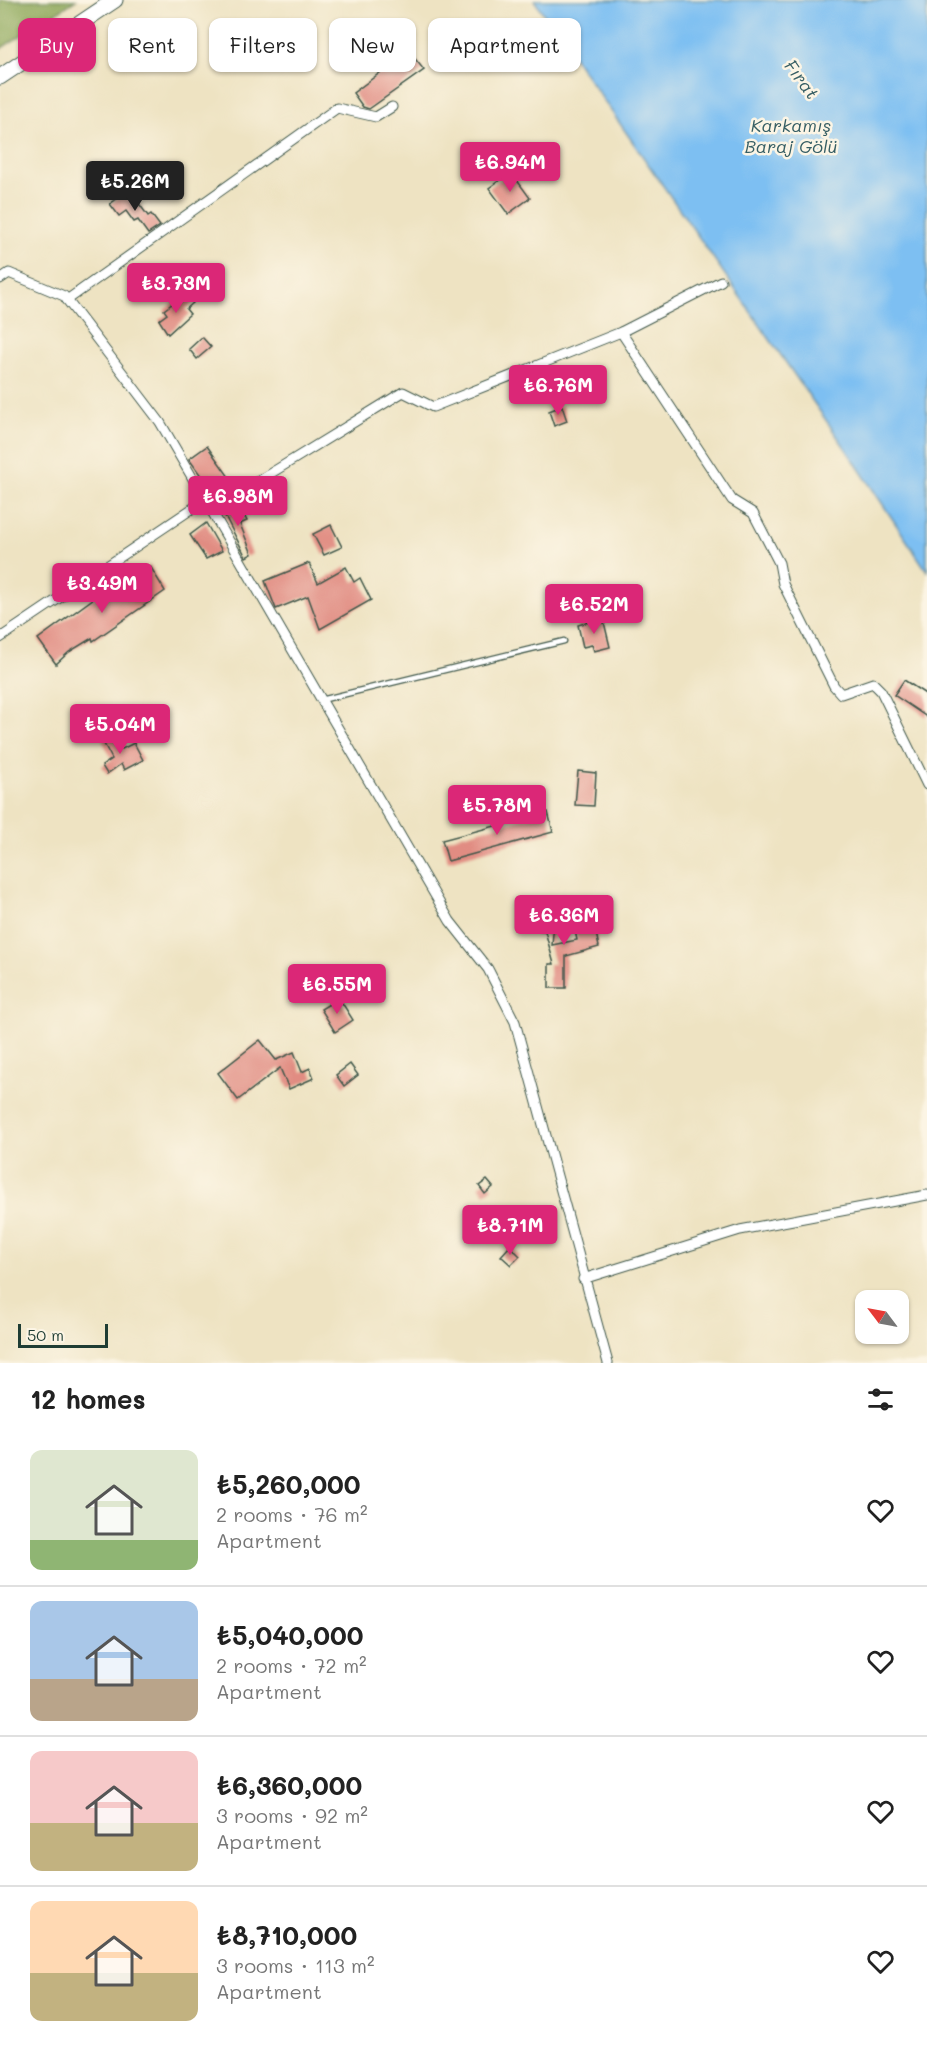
<!DOCTYPE html>
<html lang="en">
<head>
<meta charset="utf-8">
<style>
	:root { --surface:#fff; --page:#f2f2f2; --text:#222; --muted:#767676; --line:#e0e0e0; --accent:#db2777 }
	body { margin:0; font-family:Mali,sans-serif; background:var(--page); color:var(--text); height:100vh; display:flex; flex-direction:column; font-size:22px; white-space:nowrap }
	* { box-sizing:border-box; margin:0 }
	p { font-size:20px; color:var(--muted) }
	.icon { flex:none; width:33px; height:33px; fill:none; stroke:currentColor; stroke-width:2; stroke-linecap:round; stroke-linejoin:round }
	.map { position:relative; height:1363px; overflow:hidden }
	.details { display:flex; flex-direction:column; background:var(--surface); flex:1 }
	.details>* { flex:none }
	.guide { position:absolute; left:18px; top:18px; width:600px; height:54px; display:flex; gap:12px }
	.needle { width:39px; rotate:302deg }
	.controls { position:absolute; left:855px; top:1290px; display:grid; gap:12px }
	.controls a { display:grid; place-items:center; width:54px; height:54px; border-radius:12px; background:var(--surface); box-shadow:0 2px 4px #0004; font-size:30px }
	.scale { position:absolute; left:18px; bottom:15px; width:90px; box-sizing:border-box; padding-left:6px; border:3px solid #1f3d34; border-top:0; font-size:16px; line-height:21px; white-space:nowrap; color:#1f3d34; -webkit-text-stroke:4px #fcf5e5; paint-order:stroke }
	.price { position:absolute; translate:-50% -51px; padding:0 14px; border-radius:6px; background:var(--accent); color:#fff; font-size:20px; line-height:39px; filter:drop-shadow(0 2px 3px #0008) }
	.price::after { content:''; position:absolute; left:50%; top:36px; width:18px; height:14px; margin-left:-9px; background:inherit; clip-path:polygon(0 0,100% 0,50% 100%) }
	.price.active { background:#222; color:#fff }
	ul { padding:0; list-style:none }
	li { display:flex; align-items:center; gap:18px; height:150px; padding:0 30px }
	li+li { border-top:2px solid var(--line) }
	li span { display:grid; place-items:center; flex:none; width:168px; height:120px; border-radius:12px; color:#555 }
	li>.icon { margin-inline-start:auto }
	span .icon { width:72px; height:72px; fill:#fffc; stroke-width:1 }
	li b { font-size:26px }
	h2 { display:flex; justify-content:space-between; align-items:center; height:72px; padding:0 30px; font-size:26px }
	.tag { padding:0 21px; border-radius:12px; background:var(--surface); box-shadow:0 2px 4px #0004; font-size:21px; line-height:54px }
	.tag.active { background:var(--accent); color:#fff }
	.map>svg:first-child { display:block }
	.forest { fill:#8fa95b; stroke:#577348; stroke-width:1.5 }
	.water { fill:#7dbff2; stroke:#4e7e93; stroke-width:1.5 }
	.building { fill:#e18c82 }
	.lines { fill:none; stroke-linecap:round; stroke-linejoin:round }
	.lane-casing { stroke:#3e5649; stroke-width:7 }
	.street-casing { stroke:#3e5649; stroke-width:11 }
	.primary-casing { stroke:#3e5649; stroke-width:17 }
	.lane { stroke:#fff; stroke-width:4.5 }
	.street { stroke:#fff; stroke-width:9 }
	.primary { stroke:#fff; stroke-width:15 }
	.labels { text-anchor:middle; dominant-baseline:central; stroke-width:5; stroke-linejoin:round; paint-order:stroke }
	.water-label { font-size:18px; font-style:italic; fill:#365e64; stroke:#fcf5e5 }
</style>
</head>
<body>
<div class="map">
<svg width="927" height="1363" viewBox="0 0 927 1363">
	<rect width="100%" height="100%" fill="#fcf5e5"/>
	<filter id="ink" filterUnits="userSpaceOnUse"><feTurbulence type="fractalNoise" baseFrequency=".0167" numOctaves="2"/><feDisplacementMap in="SourceGraphic" scale="12" xChannelSelector="R" yChannelSelector="G"/><feConvolveMatrix kernelMatrix="1 2 1 2 8 2 1 2 1" color-interpolation-filters="sRGB"/></filter>
	<filter id="wash" filterUnits="userSpaceOnUse"><feTurbulence type="fractalNoise" baseFrequency=".008" numOctaves="4" result="noise"/><feDisplacementMap in="SourceGraphic" scale="24" xChannelSelector="R" yChannelSelector="G"/><feGaussianBlur stdDeviation="1.35" result="paint"/><feColorMatrix in="noise" values="0 0 0 0 0 0 0 0 0 0 0 0 0 0 0 0 0 1.4 0 .05"/><feComposite in="paint" operator="in"/></filter>
	<g filter="url(#wash)">
		<rect width="100%" height="100%" fill="#eee3c2"/>
		<!-- forest -->
		<polygon class="forest" points="0,0 76,0 0,49"/>
		<!-- water -->
		<polygon class="water" points="534,0 927,0 927,571 846,449"/>
		<g id="blocks">
			<!-- building -->
			<g class="building">
				<polygon points="412,55 424,70 369,109 363,107 353,93 396,61 399,65"/>
				<polygon points="511,172 530,198 508,214 489,188"/>
				<polygon points="129,190 148,216 151,214 160,226 148,234 138,220 134,222 126,211 119,216 110,204"/>
				<polygon points="185,294 193,303 186,309 190,314 168,334 159,320 167,314 164,310"/>
				<polygon points="202,337 211,347 197,359 189,349"/>
				<polygon points="562,406 567,421 554,426 549,411"/>
				<polygon points="207,446 232,481 214,494 189,459"/>
				<polygon points="238,504 247,521 240,524 252,554 246,557 223,512"/>
				<polygon points="206,523 222,551 206,559 190,535"/>
				<polygon points="331,525 342,547 324,555 313,534"/>
				<polygon points="309,563 318,583 346,567 354,582 360,578 371,600 320,629 308,596 276,609 265,581"/>
				<polygon points="150,566 165,591 93,641 92,638 69,652 56,664 38,639 97,596 99,598"/>
				<polygon points="603,618 610,647 594,651 592,645 583,647 578,625"/>
				<polygon points="904,680 927,695 927,717 894,695"/>
				<polygon points="113,734 122,749 134,743 143,760 124,770 121,764 107,774 102,766 112,759 102,740"/>
				<polygon points="578,771 596,773 594,806 575,805"/>
				<polygon points="548,812 553,832 448,861 442,840"/>
				<polygon points="537,908 555,910 552,945 577,940 575,931 594,923 599,947 566,956 566,988 549,988 549,964 554,964 545,931 535,930"/>
				<polygon points="339,998 353,1020 335,1032 321,1009"/>
				<polygon points="260,1040 276,1060 294,1052 302,1072 310,1068 314,1078 289,1089 280,1068 238,1100 218,1073"/>
				<polygon points="350,1064 358,1075 344,1086 336,1075"/>
				<polygon points="487,1180 493,1187 485,1194 479,1186"/>
				<polygon points="510,1246 520,1256 511,1265 501,1256"/>
			</g>
		</g>
	</g>
	<g filter="url(#ink)">
		<use href="#blocks" fill-opacity="0" stroke="#3e5649" stroke-width="1.5"/>
		<g class="lines">
			<defs>
				<polyline id="lane" points="321,700 564,641"/>
				<g id="street">
					<polyline points="0,279 9,273 64,296 160,422 450,921 488,969 515,1022 608,1363"/>
					<polyline points="67,300 337,108 376,117 392,107"/>
					<polyline points="621,332 732,500 753,513 779,563 783,584 834,686 841,694 873,683 881,691 927,785"/>
					<polyline points="211,510 403,392 433,407 621,332 721,281"/>
					<polyline points="0,638 205,500"/>
					<polyline points="583,1279 740,1230 927,1195"/>
				</g>
				<polyline id="primary" points="0,77 115,0"/>
			</defs>
			<!-- lane casing -->
			<use href="#lane" class="lane-casing"/>
			<!-- street casing -->
			<use href="#street" class="street-casing"/>
			<!-- primary casing -->
			<use href="#primary" class="primary-casing"/>
			<!-- lane -->
			<use href="#lane" class="lane"/>
			<!-- street -->
			<use href="#street" class="street"/>
			<!-- primary -->
			<use href="#primary" class="primary"/>
		</g>
	</g>
	<g class="labels">
		<!-- water labels -->
		<g class="water-label">
			<text transform="translate(802 79) rotate(53)">Fırat</text>
			<text x="791" y="125">Karkamış<tspan x="791" dy="21">Baraj Gölü</tspan></text>
		</g>
	</g>
</svg>
<div class="controls">
<a><svg class="needle" viewBox="-14 -14 28 28"><path d="M0-13l5 13h-10z" fill="#e53935"/><path d="M0 13l5-13h-10z" fill="#767676"/></svg></a>
</div>
<div class="scale">50 m</div>
<b class="price" style="left:510px;top:193px">₺6.94M</b>
<b class="price active" style="left:135px;top:212px">₺5.26M</b>
<b class="price" style="left:176px;top:314px">₺3.73M</b>
<b class="price" style="left:558px;top:416px">₺6.76M</b>
<b class="price" style="left:238px;top:527px">₺6.98M</b>
<b class="price" style="left:102px;top:614px">₺3.49M</b>
<b class="price" style="left:594px;top:635px">₺6.52M</b>
<b class="price" style="left:120px;top:755px">₺5.04M</b>
<b class="price" style="left:497px;top:836px">₺5.78M</b>
<b class="price" style="left:564px;top:946px">₺6.36M</b>
<b class="price" style="left:337px;top:1015px">₺6.55M</b>
<b class="price" style="left:510px;top:1256px">₺8.71M</b>
<div class="guide">
<a class="tag active">Buy</a>
<a class="tag">Rent</a>
<a class="tag">Filters</a>
<a class="tag">New</a>
<a class="tag">Apartment</a>
</div>
</div>
<section class="details">
<h2>12 homes<svg class="icon" aria-label="filters" viewBox="0 0 24 24"><path d="M4 7h16M4 17h16"/><circle cx="9" cy="7" r="2"/><circle cx="15" cy="17" r="2"/></svg></h2>
<ul>
<li><span style="background:linear-gradient(#dfe7d0 75%,#8fb573 0)"><svg class="icon" aria-label="home" viewBox="0 0 24 24"><path d="M3 11l9-7 9 7M6 9v11h12V9"/></svg></span><div><b>₺5,260,000</b><p>2 rooms · 76 m²</p><p>Apartment</p></div><svg class="icon" aria-label="heart" viewBox="0 0 24 24"><path d="M12 20l-8-8c-3-5 5-10 8-4 3-6 11-1 8 4z"/></svg></li>
<li><span style="background:linear-gradient(#a9c7e8 65%,#b9a48a 0)"><svg class="icon" aria-label="home" viewBox="0 0 24 24"><path d="M3 11l9-7 9 7M6 9v11h12V9"/></svg></span><div><b>₺5,040,000</b><p>2 rooms · 72 m²</p><p>Apartment</p></div><svg class="icon" aria-label="heart" viewBox="0 0 24 24"><path d="M12 20l-8-8c-3-5 5-10 8-4 3-6 11-1 8 4z"/></svg></li>
<li><span style="background:linear-gradient(#f6c9c9 60%,#c2b280 0)"><svg class="icon" aria-label="home" viewBox="0 0 24 24"><path d="M3 11l9-7 9 7M6 9v11h12V9"/></svg></span><div><b>₺6,360,000</b><p>3 rooms · 92 m²</p><p>Apartment</p></div><svg class="icon" aria-label="heart" viewBox="0 0 24 24"><path d="M12 20l-8-8c-3-5 5-10 8-4 3-6 11-1 8 4z"/></svg></li>
<li><span style="background:linear-gradient(#ffd9b3 60%,#c2b280 0)"><svg class="icon" aria-label="home" viewBox="0 0 24 24"><path d="M3 11l9-7 9 7M6 9v11h12V9"/></svg></span><div><b>₺8,710,000</b><p>3 rooms · 113 m²</p><p>Apartment</p></div><svg class="icon" aria-label="heart" viewBox="0 0 24 24"><path d="M12 20l-8-8c-3-5 5-10 8-4 3-6 11-1 8 4z"/></svg></li>
</ul>
</section>
</body>
</html>
